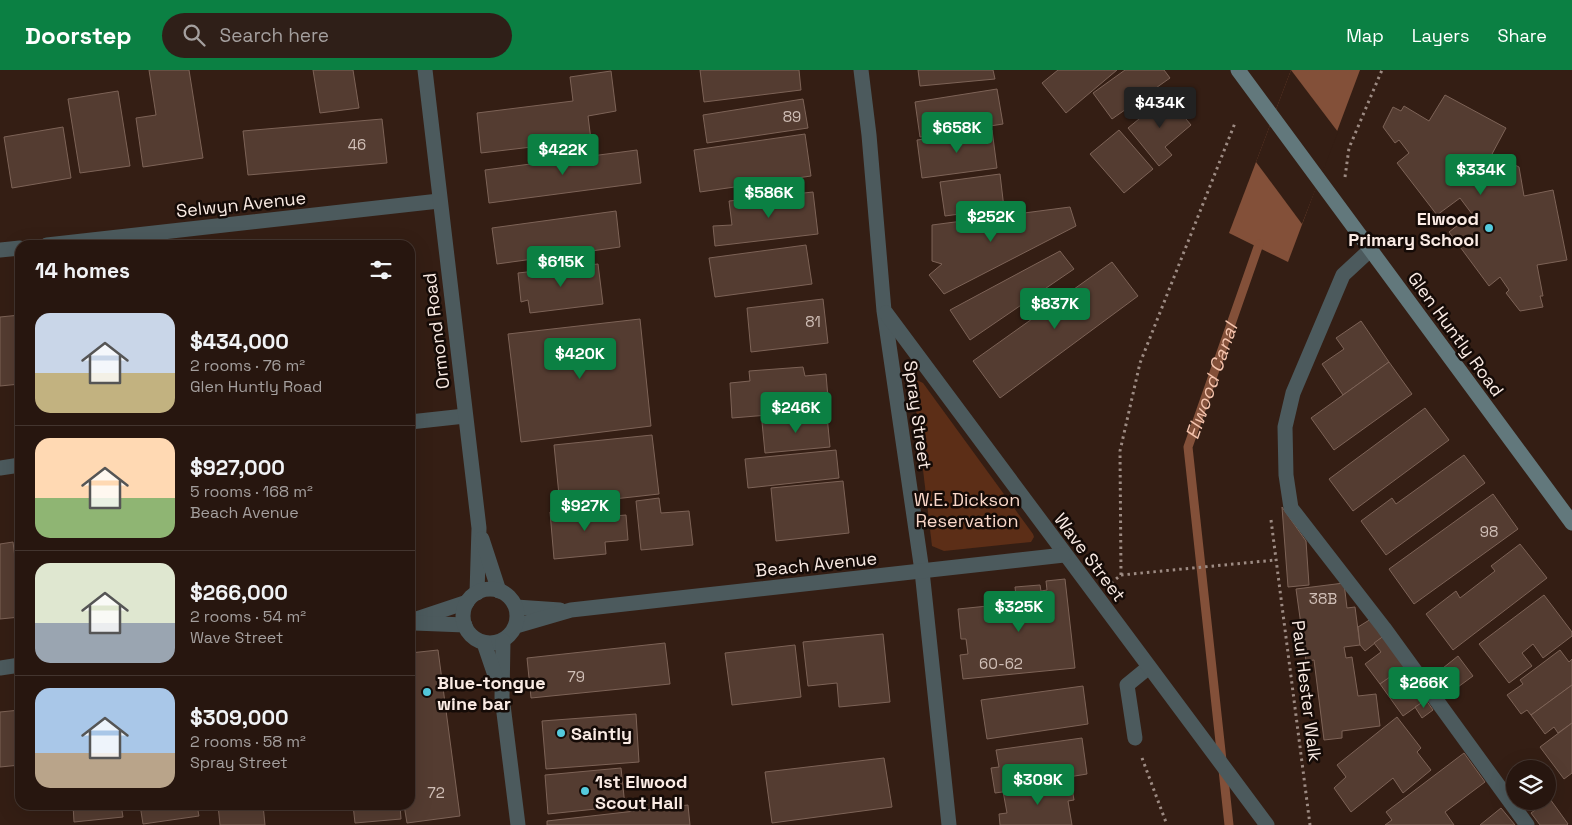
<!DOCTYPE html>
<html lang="en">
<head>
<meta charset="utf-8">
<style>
	:root { --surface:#27160f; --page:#2f1f18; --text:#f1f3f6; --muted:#a49f9e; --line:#43352f; --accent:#0b8043 }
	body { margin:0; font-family:"Space Grotesk",sans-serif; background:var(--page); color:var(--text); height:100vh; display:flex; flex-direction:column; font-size:19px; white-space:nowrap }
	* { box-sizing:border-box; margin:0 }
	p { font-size:16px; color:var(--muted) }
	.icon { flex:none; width:28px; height:28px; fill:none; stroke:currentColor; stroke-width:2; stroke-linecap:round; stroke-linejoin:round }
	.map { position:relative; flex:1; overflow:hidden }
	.details { position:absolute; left:15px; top:170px; width:400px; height:570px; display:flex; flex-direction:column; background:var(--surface); border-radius:15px; box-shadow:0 5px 20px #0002,0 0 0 1px var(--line) }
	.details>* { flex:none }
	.tools { position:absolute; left:1506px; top:690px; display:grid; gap:10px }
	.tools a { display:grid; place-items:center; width:50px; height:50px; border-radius:50%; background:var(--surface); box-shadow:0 5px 20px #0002,0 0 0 1px var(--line); font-size:25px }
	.price { position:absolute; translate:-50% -42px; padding:0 11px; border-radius:5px; background:var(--accent); color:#fff; font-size:16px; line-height:32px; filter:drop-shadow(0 1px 2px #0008) }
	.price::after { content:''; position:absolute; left:50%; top:30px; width:15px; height:11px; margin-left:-8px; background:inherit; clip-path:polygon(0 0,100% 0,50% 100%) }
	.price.selected { background:#222; color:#fff }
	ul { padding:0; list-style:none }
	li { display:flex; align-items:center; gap:15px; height:125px; padding:0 20px }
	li+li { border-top:1px solid var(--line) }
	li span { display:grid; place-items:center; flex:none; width:140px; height:100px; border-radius:15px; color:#555 }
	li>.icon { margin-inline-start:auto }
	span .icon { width:60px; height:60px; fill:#fffc; stroke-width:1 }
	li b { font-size:21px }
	h2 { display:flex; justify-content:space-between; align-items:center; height:60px; padding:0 20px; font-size:21px }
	header { display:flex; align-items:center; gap:30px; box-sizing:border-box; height:70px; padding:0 25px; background:var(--accent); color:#fff }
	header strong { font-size:24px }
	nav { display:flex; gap:28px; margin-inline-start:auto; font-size:18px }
	.search { width:350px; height:45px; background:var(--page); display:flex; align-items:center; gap:12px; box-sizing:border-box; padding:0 18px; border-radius:28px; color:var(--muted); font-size:19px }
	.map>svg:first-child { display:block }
	.green { fill:#5c2e17 }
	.water { fill:#835039 }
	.pier { fill:#341e14 }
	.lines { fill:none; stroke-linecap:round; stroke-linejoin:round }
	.stream { stroke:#835039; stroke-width:9 }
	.building { fill:#543c31; stroke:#7d6357 }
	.path { stroke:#9d8b83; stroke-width:3; stroke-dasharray:2.5 4; stroke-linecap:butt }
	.service { stroke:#4c5a5d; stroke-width:15 }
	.minor { stroke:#4c5a5d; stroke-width:15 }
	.tertiary { stroke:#4c5a5d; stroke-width:15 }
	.secondary { stroke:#62787c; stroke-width:15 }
	.poi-dot { fill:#54cadd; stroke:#150b07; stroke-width:2 }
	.labels { text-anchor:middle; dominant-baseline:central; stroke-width:5; stroke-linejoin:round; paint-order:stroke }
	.number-label { font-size:15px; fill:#d0bfb7 }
	.street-label { font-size:18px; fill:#faebe4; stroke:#150b07 }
	.poi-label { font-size:18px; font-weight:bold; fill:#faebe4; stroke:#150b07; text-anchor:start }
	.park-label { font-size:18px; fill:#fad8ca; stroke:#150b07 }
	.water-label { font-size:19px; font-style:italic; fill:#f4c3ad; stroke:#150b07 }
</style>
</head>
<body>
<header>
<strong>Doorstep</strong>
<div class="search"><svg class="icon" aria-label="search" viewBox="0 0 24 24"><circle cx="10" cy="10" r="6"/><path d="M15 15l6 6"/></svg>Search here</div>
<nav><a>Map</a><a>Layers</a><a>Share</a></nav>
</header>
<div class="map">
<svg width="1572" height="755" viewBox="0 0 1572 755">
	<rect width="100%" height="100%" fill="#341e14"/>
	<!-- green -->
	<polygon class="green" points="914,310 917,310 923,313 1033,464 1034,467 1031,472 944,481 932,476 913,315"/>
	<!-- water -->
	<polygon class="water" points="1291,0 1360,0 1288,192 1229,163"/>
	<!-- pier -->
	<polygon class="pier" points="1291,0 1338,62 1302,154 1256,92"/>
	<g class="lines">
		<!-- stream -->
		<path class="stream" id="s1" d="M1229,755L1188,377L1259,174"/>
	</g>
	<!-- building -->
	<g class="building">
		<polygon points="149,0 189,0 203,88 143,97 136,48 156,45"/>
		<polygon points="313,0 353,0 359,38 320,43"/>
		<polygon points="700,0 799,0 801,20 704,32"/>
		<polygon points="918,0 993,0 995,9 920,16"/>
		<polygon points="1058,0 1117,0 1066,43 1042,13"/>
		<polygon points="1125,0 1164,0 1170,8 1112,49 1093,23"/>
		<polygon points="611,1 616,41 588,46 591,70 481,83 477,43 573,31 570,7"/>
		<polygon points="997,19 1003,54 920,67 915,32"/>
		<polygon points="118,21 130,96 80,103 68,29"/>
		<polygon points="1445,25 1506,58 1492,84 1519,97 1524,126 1553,120 1567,190 1537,195 1543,226 1540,226 1543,237 1520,241 1506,223 1509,220 1500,207 1489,216 1449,162 1472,144 1460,128 1437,145 1397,93 1409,83 1399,70 1395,73 1383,57 1393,37 1401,41 1404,36 1429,51"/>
		<polygon points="1167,26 1191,55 1165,77 1172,85 1159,96 1128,58"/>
		<polygon points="803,29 808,58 707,73 703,45"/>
		<polygon points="382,49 387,93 248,105 243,61"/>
		<polygon points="63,57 71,108 12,118 4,67"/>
		<polygon points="992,60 997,98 922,108 917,70"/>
		<polygon points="1119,60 1153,99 1124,123 1090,84"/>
		<polygon points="805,64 811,106 700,122 694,80"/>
		<polygon points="637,80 641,113 489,133 485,100"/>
		<polygon points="1000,104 1004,138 945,146 940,112"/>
		<polygon points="813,122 818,164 715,176 713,156 732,155 729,131"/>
		<polygon points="1070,137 1076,156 944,224 929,205 942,194 932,191 932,155"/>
		<polygon points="616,141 620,177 497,194 492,158"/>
		<polygon points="806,175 812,214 715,227 709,188"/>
		<polygon points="1060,181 1074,199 970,270 950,240"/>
		<polygon points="1112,192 1138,226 1000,328 973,291"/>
		<polygon points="598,194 603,234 530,243 528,230 521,232 518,203"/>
		<polygon points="823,229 828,273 751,282 747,238"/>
		<polygon points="20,245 20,314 0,316 0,247"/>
		<polygon points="640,249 651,356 521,372 508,264"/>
		<polygon points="1361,251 1389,292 1343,325 1322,294 1344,279 1336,268"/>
		<polygon points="1389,292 1412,324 1334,380 1311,348"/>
		<polygon points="803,297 805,306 826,304 829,340 732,348 730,313 750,311 749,301"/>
		<polygon points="1425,338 1449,370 1353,441 1329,409"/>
		<polygon points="827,346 830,377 765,383 762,352"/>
		<polygon points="652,365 659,424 560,435 554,375"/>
		<polygon points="836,380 839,408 748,418 745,389"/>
		<polygon points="1464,385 1485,413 1386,485 1361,451 1392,428 1396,434"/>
		<polygon points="843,411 849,463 776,471 771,418"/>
		<polygon points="1493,424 1518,459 1414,534 1389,499"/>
		<polygon points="659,428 661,443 689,441 693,475 641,480 636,431"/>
		<polygon points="1282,437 1306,471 1309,515 1288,517"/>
		<polygon points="601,438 602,447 626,445 628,470 605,472 606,484 554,489 550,442"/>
		<polygon points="13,472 20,527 20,547 0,549 0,474"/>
		<polygon points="1520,474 1547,508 1453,580 1426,544 1456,521 1460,528 1495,501 1491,496"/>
		<polygon points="410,476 414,502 410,503"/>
		<polygon points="1065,509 1075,598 963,609 960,585 968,584 966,569 961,569 958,539 988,536 987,529 1016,526 1015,517 1040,515 1041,521 1047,520 1046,511"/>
		<polygon points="1344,513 1347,538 1355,537 1360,575 1344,577 1346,588 1352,587 1358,626 1376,624 1380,656 1342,661 1342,668 1324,670 1314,590 1306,591 1296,519"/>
		<polygon points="1544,525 1572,562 1572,566 1543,588 1533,574 1522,583 1532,596 1509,613 1479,574"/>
		<polygon points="1371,549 1385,565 1365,581 1360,575 1358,557"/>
		<polygon points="883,564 890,632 839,637 837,613 808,616 803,572"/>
		<polygon points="1385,565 1407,595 1380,614 1365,594 1381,582 1374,573"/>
		<polygon points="665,573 670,614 531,628 527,588"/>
		<polygon points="795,575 801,627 732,635 725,583"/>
		<polygon points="438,580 460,746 407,753 404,735 410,735 410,583"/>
		<polygon points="1560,580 1569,592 1572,589 1572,615 1531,645 1527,640 1521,644 1507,625 1523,614 1520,610"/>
		<polygon points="1458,586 1473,606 1447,625 1433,606"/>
		<polygon points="1407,595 1430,627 1403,646 1380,614"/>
		<polygon points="1572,615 1572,653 1558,663 1554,657 1545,664 1531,645"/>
		<polygon points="1083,616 1088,654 987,669 981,630"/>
		<polygon points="1426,630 1433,640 1422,648 1415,637"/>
		<polygon points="20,640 20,695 0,697 0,642"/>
		<polygon points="636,644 639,692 546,699 542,651"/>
		<polygon points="1397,647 1421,678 1417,682 1431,700 1403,723 1393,708 1351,742 1334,718 1346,707 1337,695"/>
		<polygon points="1572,653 1572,703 1564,709 1540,677"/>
		<polygon points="1082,668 1087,704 1038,712 1039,717 995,723 991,698 999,697 996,680"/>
		<polygon points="1464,683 1485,712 1445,742 1454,755 1385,755 1392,750 1386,742"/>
		<polygon points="884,688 892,737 772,753 765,702"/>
		<polygon points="621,698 625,736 548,744 545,705"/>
		<polygon points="1071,712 1074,730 1068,731 1072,755 1000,755 999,744 1007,743 1003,721"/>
		<polygon points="1550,729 1568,754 1567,755 1540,755 1531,743"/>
		<polygon points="73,735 121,735 123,747 74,752"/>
		<polygon points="140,735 197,735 199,746 143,754"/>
		<polygon points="218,735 263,735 265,755 220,755"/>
		<polygon points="353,735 400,735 401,749 355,753"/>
		<polygon points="688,735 690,755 547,755 547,751"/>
		<polygon points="1501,738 1515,755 1480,755"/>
	</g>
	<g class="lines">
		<!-- path -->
		<g class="path">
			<polyline points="1345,107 1349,78 1382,0"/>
			<polyline points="1271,450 1310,755"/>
			<polyline points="1121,505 1120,381 1140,293 1235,53"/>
			<polyline points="1121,505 1276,490"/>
			<polyline points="1111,513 1121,505"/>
			<polyline points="1142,688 1167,755"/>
		</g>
		<!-- service -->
		<g class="service">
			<polyline points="1370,180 1343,205 1293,323 1285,357 1286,405 1291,438 1384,558 1527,755"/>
			<polyline points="410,352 465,346"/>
			<polyline points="0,398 20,395"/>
			<polyline points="1135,668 1127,615 1149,597"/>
		</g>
		<!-- minor -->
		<g class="minor">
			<polyline points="861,0 869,65 884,241 922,501 949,755"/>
			<polyline points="47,175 439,131"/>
			<polyline points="0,180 20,178"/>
			<polyline points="886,243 1267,755"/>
			<polyline points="516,537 560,540"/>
			<polyline points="410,551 467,532"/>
			<polyline points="414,553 465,555"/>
			<polyline points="516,556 571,540 1064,485"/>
			<polyline points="0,598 20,595"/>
		</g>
		<!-- tertiary -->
		<g class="tertiary">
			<polyline points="425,0 479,458 477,523"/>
			<polyline points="482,469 499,521"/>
			<circle cx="490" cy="546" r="27"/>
			<polyline points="503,571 502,627 518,755"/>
			<polyline points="484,573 498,614"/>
		</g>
		<!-- secondary -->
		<polyline class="secondary" points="1238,0 1572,453"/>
	</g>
	<!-- markers -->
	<g class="poi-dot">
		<circle cx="1489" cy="158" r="5"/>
		<circle cx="427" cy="622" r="5"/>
		<circle cx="561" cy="663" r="5"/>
		<circle cx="585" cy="721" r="5"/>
	</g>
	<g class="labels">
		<!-- number labels -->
		<g class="number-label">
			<text x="792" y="46">89</text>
			<text x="357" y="74">46</text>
			<text x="813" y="251">81</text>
			<text x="1489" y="461">98</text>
			<text x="1323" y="528">38B</text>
			<text x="1001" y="593">60-62</text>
			<text x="576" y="606">79</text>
			<text x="436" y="722">72</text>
		</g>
		<!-- street labels -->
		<g class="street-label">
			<text transform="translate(241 134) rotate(-6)">Selwyn Avenue</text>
			<text transform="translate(436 261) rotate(-97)">Ormond Road</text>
			<text transform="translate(1456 264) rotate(54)">Glen Huntly Road</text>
			<text transform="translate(918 345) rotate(82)">Spray Street</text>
			<text transform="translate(1090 487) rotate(53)">Wave Street</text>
			<text transform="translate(816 494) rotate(-6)">Beach Avenue</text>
			<text transform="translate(1307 621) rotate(83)">Paul Hester Walk</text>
		</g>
		<!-- poi labels -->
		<g class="poi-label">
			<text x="1479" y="148" text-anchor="end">Elwood<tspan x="1479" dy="21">Primary School</tspan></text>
			<text x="437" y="612">Blue-tongue<tspan x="437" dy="21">wine bar</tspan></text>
			<text x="571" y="663">Saintly</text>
			<text x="595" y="711">1st Elwood<tspan x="595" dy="21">Scout Hall</tspan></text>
		</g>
		<!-- park labels -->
		<g class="park-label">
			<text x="967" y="429">W.E. Dickson<tspan x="967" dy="21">Reservation</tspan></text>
		</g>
		<!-- water labels -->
		<g class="water-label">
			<text stroke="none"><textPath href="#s1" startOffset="450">Elwood Canal</textPath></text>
		</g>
	</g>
</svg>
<div class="tools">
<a><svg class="icon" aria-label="layers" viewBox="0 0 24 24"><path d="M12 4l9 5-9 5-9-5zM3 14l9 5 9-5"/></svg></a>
</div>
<b class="price selected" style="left:1160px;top:59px">$434K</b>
<b class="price" style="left:957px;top:84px">$658K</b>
<b class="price" style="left:563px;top:106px">$422K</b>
<b class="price" style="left:1481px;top:126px">$334K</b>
<b class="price" style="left:769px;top:149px">$586K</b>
<b class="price" style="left:991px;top:173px">$252K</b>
<b class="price" style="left:561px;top:218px">$615K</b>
<b class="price" style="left:1055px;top:260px">$837K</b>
<b class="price" style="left:580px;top:310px">$420K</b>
<b class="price" style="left:796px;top:364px">$246K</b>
<b class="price" style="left:585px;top:462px">$927K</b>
<b class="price" style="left:1019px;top:563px">$325K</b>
<b class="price" style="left:1424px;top:639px">$266K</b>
<b class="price" style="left:1038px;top:736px">$309K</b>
<section class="details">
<h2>14 homes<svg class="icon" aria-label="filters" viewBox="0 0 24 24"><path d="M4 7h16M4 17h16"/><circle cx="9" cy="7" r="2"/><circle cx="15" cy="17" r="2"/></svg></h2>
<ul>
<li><span style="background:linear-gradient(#c9d6e8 60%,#c2b280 0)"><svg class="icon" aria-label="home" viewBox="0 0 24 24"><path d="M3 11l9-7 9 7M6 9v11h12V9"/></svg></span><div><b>$434,000</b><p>2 rooms · 76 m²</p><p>Glen Huntly Road</p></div></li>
<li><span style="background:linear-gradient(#ffd9b3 60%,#8fb573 0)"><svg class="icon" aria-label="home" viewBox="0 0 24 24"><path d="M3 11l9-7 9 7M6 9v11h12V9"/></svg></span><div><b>$927,000</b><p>5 rooms · 168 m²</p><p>Beach Avenue</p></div></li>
<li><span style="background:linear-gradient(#dfe7d0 60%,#9aa5b1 0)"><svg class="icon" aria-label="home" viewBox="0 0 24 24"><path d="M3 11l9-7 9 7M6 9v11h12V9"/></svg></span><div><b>$266,000</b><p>2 rooms · 54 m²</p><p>Wave Street</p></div></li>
<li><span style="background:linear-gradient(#a9c7e8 65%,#b9a48a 0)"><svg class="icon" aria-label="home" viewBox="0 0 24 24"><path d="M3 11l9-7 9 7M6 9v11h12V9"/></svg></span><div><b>$309,000</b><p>2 rooms · 58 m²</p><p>Spray Street</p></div></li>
</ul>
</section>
</div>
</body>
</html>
